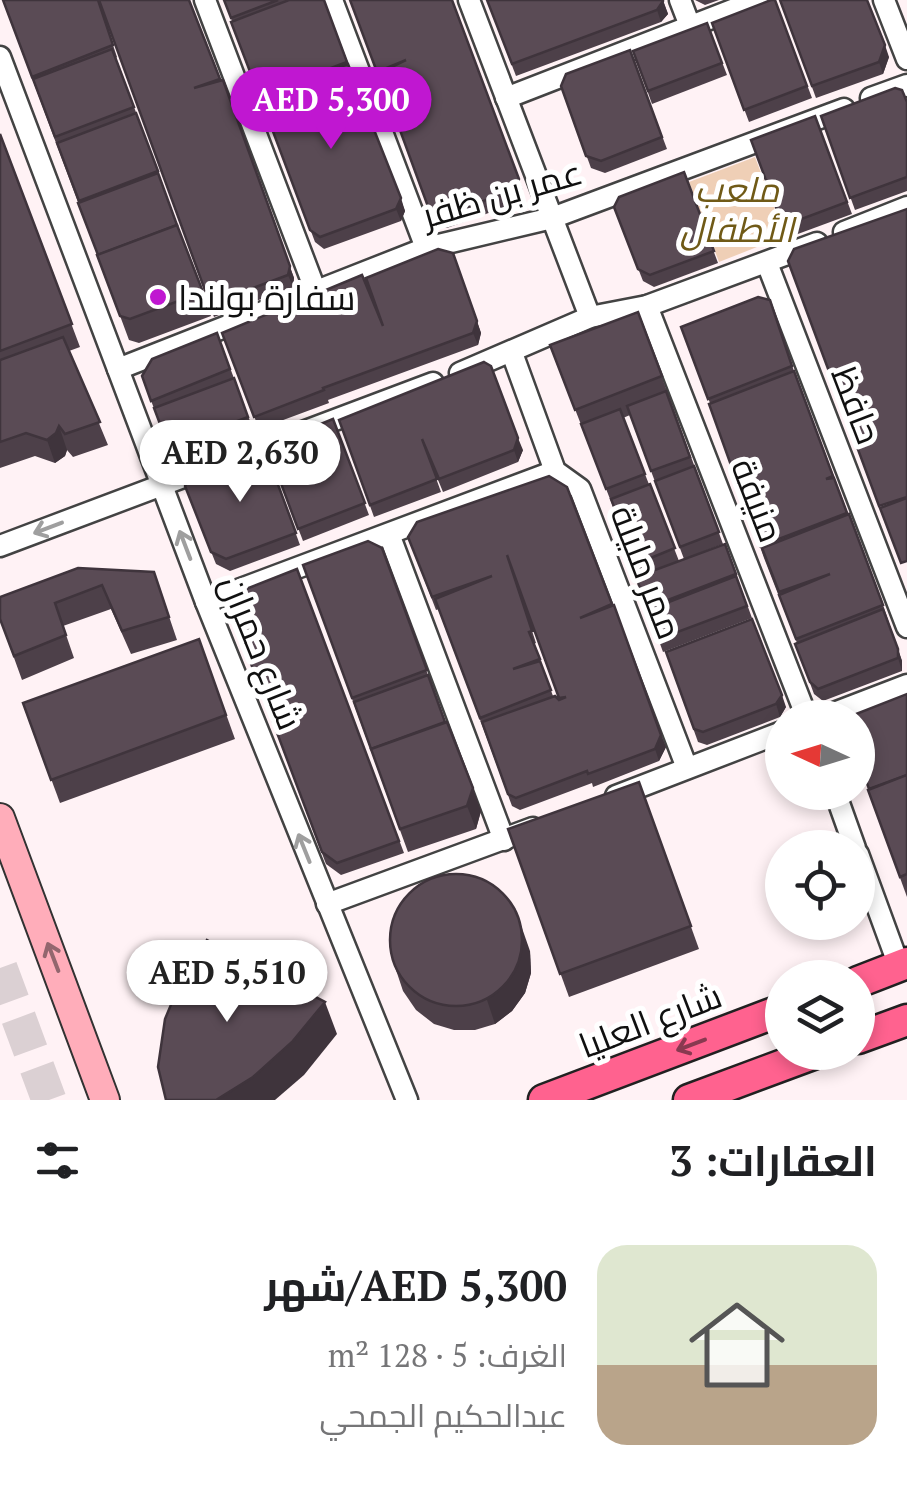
<!DOCTYPE html>
<html lang="ar">
<head>
<meta charset="utf-8">
<style>
	:root { --surface:#fff; --page:#f2f2f2; --text:#202124; --muted:#757577; --accent:#c017d1 }
	body { margin:0; font-family:"PT Serif",Cairo,serif; background:var(--page); color:var(--text); direction:rtl; height:100vh; display:flex; flex-direction:column; font-size:38px; white-space:nowrap }
	* { box-sizing:border-box; margin:0 }
	p { font-size:32px; color:var(--muted) }
	.icon { flex:none; width:55px; height:55px; fill:none; stroke:currentColor; stroke-width:2; stroke-linecap:round; stroke-linejoin:round }
	.map { position:relative; height:1100px; overflow:hidden; direction:ltr }
	.sheet { display:flex; flex-direction:column; background:var(--surface); flex:1 }
	.sheet>* { flex:none }
	.needle { width:65px; rotate:274deg }
	.buttons { position:absolute; left:765px; top:700px; display:grid; gap:20px }
	.buttons a { display:grid; place-items:center; width:110px; height:110px; border-radius:50%; background:var(--surface); box-shadow:0 5px 15px #0003; font-size:50px }
	.price { position:absolute; translate:-50% -85px; padding:0 22px; border-radius:35px; background:#fff; color:#222; font-size:32px; line-height:65px; filter:drop-shadow(0 2px 5px #0008) }
	.price::after { content:''; position:absolute; left:50%; top:60px; width:30px; height:22px; margin-left:-15px; background:inherit; clip-path:polygon(0 0,100% 0,50% 100%) }
	.price.selected { background:var(--accent); color:#fff }
	ul { padding:0; list-style:none }
	li { display:flex; align-items:center; gap:30px; height:250px; padding:0 30px }
	li span { display:grid; place-items:center; flex:none; width:280px; height:200px; border-radius:30px; color:#555 }
	li>.icon { margin-inline-start:auto }
	span .icon { width:120px; height:120px; fill:#fffc; stroke-width:1 }
	li b { font-size:42px }
	h2 { display:flex; justify-content:space-between; align-items:center; height:120px; padding:0 30px; font-size:42px }
	.map>svg:first-child { display:block }
	.green { fill:#efcfb6 }
	.lines { fill:none; stroke-linecap:round; stroke-linejoin:round }
	.highway-tunnel { stroke:#dbd0d3; stroke-width:35; stroke-dasharray:35 18; stroke-linecap:butt }
	.street-casing { stroke:#434343; stroke-width:25 }
	.secondary-casing { stroke:#323232; stroke-width:32 }
	.primary-casing { stroke:#212121; stroke-width:35 }
	.street { stroke:#fff; stroke-width:20 }
	.secondary { stroke:#ffadba; stroke-width:28 }
	.primary { stroke:#ff628f; stroke-width:30 }
	.wall { fill:#4d4049; fill-rule:evenodd }
	.shaded-wall { fill:#3f343c }
	.building { fill:#5a4b55; stroke:#3f343c; stroke-width:2.5 }
	.oneway { stroke:#9f9f9f }
	.oneway2 { stroke:#93666e }
	.oneway3 { stroke:#883950 }
	.poi-dot { fill:#c017d1; stroke:#fff; stroke-width:4 }
	.labels { text-anchor:middle; dominant-baseline:central; stroke-width:10; stroke-linejoin:round; paint-order:stroke }
	.park-label { font-size:35px; font-style:italic; fill:#705a17; stroke:#fff }
	.street-label { font-size:35px; fill:#101010; stroke:#fff }
	.poi-label { font-size:35px; fill:#101010; stroke:#fff; text-anchor:start }
</style>
</head>
<body>
<div class="map">
<svg width="907" height="1100" viewBox="0 0 907 1100">
	<rect width="100%" height="100%" fill="#fff2f5"/>
	<!-- green -->
	<polygon class="green" points="755,157 785,236 719,262 689,182"/>
	<g class="lines">
		<!-- highway-tunnel -->
		<polyline class="highway-tunnel" points="0,968 49,1100"/>
		<defs>
			<g id="street">
				<polyline points="205,0 316,292"/>
				<polyline points="332,0 426,248"/>
				<polyline points="469,0 590,317"/>
				<polyline points="680,0 690,26"/>
				<polyline points="884,0 907,59"/>
				<polyline points="0,57 206,602 407,1100"/>
				<polyline points="506,98 758,0"/>
				<polyline points="871,98 907,85"/>
				<polyline points="844,232 907,207"/>
				<polyline points="767,263 907,627"/>
				<polyline points="647,306 807,718"/>
				<polyline points="512,353 555,471 580,489 687,768"/>
				<polyline points="118,369 426,248 552,218 844,109"/>
				<polyline points="460,373 590,317 647,306 817,243"/>
				<polyline points="389,534 504,840"/>
				<polyline points="0,546 433,383"/>
				<polyline points="206,602 555,471"/>
				<polyline points="821,718 907,685"/>
				<polyline points="835,792 855,848"/>
				<polyline points="616,796 782,732"/>
				<polyline points="858,854 899,966"/>
				<polyline points="327,904 533,828"/>
			</g>
			<polyline id="secondary" points="0,818 105,1100"/>
			<g id="primary">
				<polyline points="858,982 907,963"/>
				<polyline points="858,1038 907,1020"/>
				<polyline points="544,1100 782,1010"/>
				<polyline points="689,1100 818,1052"/>
			</g>
		</defs>
		<!-- street casing -->
		<use href="#street" class="street-casing"/>
		<!-- secondary casing -->
		<use href="#secondary" class="secondary-casing"/>
		<!-- primary casing -->
		<use href="#primary" class="primary-casing"/>
		<!-- street -->
		<use href="#street" class="street"/>
		<!-- secondary -->
		<use href="#secondary" class="secondary"/>
		<!-- primary -->
		<use href="#primary" class="primary"/>
	</g>
	<!-- wall -->
	<g class="wall">
		<polygon points="3,0 98,0 117,57 116,58 211,316 139,343 129,340"/>
		<polygon points="99,0 189,0 294,278 293,287 214,317"/>
		<polygon points="224,0 324,0 405,211 401,221 324,249 315,242"/>
		<polygon points="350,0 523,191 519,202 447,228 434,224 383,83 381,84"/>
		<polygon points="487,0 663,0 668,14 661,22 516,76"/>
		<polygon points="695,0 719,0 705,5"/>
		<polygon points="775,0 812,98 749,122 712,23"/>
		<polygon points="780,0 889,57 883,74 816,98"/>
		<polygon points="707,23 727,75 652,104 633,51"/>
		<polygon points="630,50 667,149 605,173 591,168 561,86"/>
		<polygon points="907,102 907,191 855,210 821,116"/>
		<polygon points="815,116 852,214 787,238 751,140"/>
		<polygon points="0,134 80,347 69,351 108,445 73,457 67,450 65,456 55,463 35,456 0,468"/>
		<polygon points="684,172 718,263 654,287 643,281 614,207"/>
		<polygon points="453,253 481,333 478,345 328,400 329,403 259,429 222,333 383,324"/>
		<polygon points="770,300 794,371 883,605 902,661 902,671 823,701 814,694 800,656 797,643 764,558 710,403 681,327"/>
		<polygon points="638,312 723,544 684,559 630,415 623,418 679,561 725,544 752,618 663,652 636,577 640,576 550,345"/>
		<polygon points="217,333 253,429 182,456 170,452 142,376"/>
		<polygon points="333,419 369,515 303,541 267,446"/>
		<polygon points="339,420 523,450 518,462 443,492 427,453 441,492 374,517"/>
		<polygon points="264,447 300,545 230,571 216,564 185,486"/>
		<path d="M567,487L666,747L659,761L593,787L592,783L520,810L512,806L439,609L436,610L408,537ZM511,567L560,700H559L553,696L534,644L536,643Z"/>
		<polygon points="382,548 445,722 481,811 476,829 408,852 303,565"/>
		<polygon points="297,569 404,853 341,875 326,864 231,612"/>
		<polygon points="154,572 177,640 131,654 111,609 63,626 74,658 22,680 0,619 0,597"/>
		<polygon points="199,639 235,739 60,803 23,703"/>
		<polygon points="666,652 786,707 780,717 707,745 698,742"/>
		<polygon points="907,694 907,897 868,790"/>
		<polygon points="639,782 699,949 569,997 508,829"/>
		<polygon points="530,951 531,973 525,993 512,1011 495,1024 475,1030 454,1030 434,1024 416,1010 403,991 395,967"/>
	</g>
	<!-- shaded-wall -->
	<g class="shaded-wall">
		<polygon points="663,1 668,14 661,22 657,10"/>
		<polygon points="885,45 889,57 883,74 879,62"/>
		<polygon points="223,80 294,278 293,287 288,275"/>
		<polygon points="519,179 523,191 519,202 514,190"/>
		<polygon points="401,198 405,211 401,221 396,209"/>
		<polygon points="477,321 481,333 478,345 473,333"/>
		<polygon points="59,426 67,450 65,456 55,463 47,440"/>
		<polygon points="518,438 523,450 518,462 514,450"/>
		<polygon points="898,649 902,661 902,671 898,658"/>
		<polygon points="782,695 786,707 780,717 776,704"/>
		<polygon points="661,735 666,747 659,761 655,749"/>
		<polygon points="473,788 481,811 476,829 467,806"/>
		<polygon points="515,908 530,951 531,973 525,993 512,1011 495,1024 487,1000"/>
		<polygon points="325,1002 337,1034 304,1075 275,1100 216,1100"/>
	</g>
	<!-- building -->
	<g class="building">
		<polygon points="3,0 98,0 113,45 32,77"/>
		<polygon points="99,0 189,0 220,79 194,88 223,80 290,266 288,275 210,304"/>
		<polygon points="224,0 278,0 231,18"/>
		<polygon points="289,0 324,0 347,62 259,95 231,22"/>
		<polygon points="350,0 452,0 519,179 514,190 442,216 430,212 379,73 406,60 377,72"/>
		<polygon points="487,0 663,0 663,1 657,10 512,64"/>
		<polygon points="771,0 775,0 807,86 744,110 712,23"/>
		<polygon points="780,0 867,0 885,45 879,62 812,86"/>
		<polygon points="707,23 722,63 648,91 633,51"/>
		<polygon points="112,49 134,107 55,137 33,79"/>
		<polygon points="630,50 662,137 601,161 586,156 561,86 566,74"/>
		<polygon points="348,64 401,198 396,209 320,237 310,230 260,97"/>
		<polygon points="895,88 902,90 907,102 907,177 850,198 821,116"/>
		<polygon points="136,113 158,171 79,201 57,143"/>
		<polygon points="815,116 847,202 783,226 751,140"/>
		<polygon points="0,134 72,324 0,351"/>
		<polygon points="684,172 714,251 650,275 638,269 614,207 619,197"/>
		<polygon points="158,173 177,225 98,255 78,203"/>
		<polygon points="907,209 907,497 879,506 788,261 794,249"/>
		<polygon points="177,225 203,292 130,319 120,316 97,255"/>
		<polygon points="438,249 453,253 477,321 473,333 323,388 324,390 254,417 222,333 362,275 383,326 366,278"/>
		<polygon points="758,297 770,300 792,366 708,399 681,327"/>
		<polygon points="638,312 662,376 575,410 550,345"/>
		<polygon points="217,333 230,369 151,401 142,376 152,359"/>
		<polygon points="63,337 100,422 65,434 59,426 56,433 47,440 26,433 0,442 0,360"/>
		<polygon points="484,362 491,366 518,438 514,450 439,479 422,439 437,479 370,505 339,420"/>
		<polygon points="794,371 833,476 826,479 834,478 847,513 760,546 709,404"/>
		<polygon points="234,378 248,417 177,444 166,440 154,408"/>
		<polygon points="666,391 690,457 651,471 627,406"/>
		<polygon points="620,409 645,474 606,489 581,424"/>
		<polygon points="333,419 365,503 298,529 267,446"/>
		<polygon points="264,447 296,533 226,559 211,552 185,486 192,474"/>
		<polygon points="694,466 719,532 680,547 655,481"/>
		<polygon points="549,476 567,487 612,604 580,618 614,605 661,735 655,749 588,774 587,771 516,798 508,794 482,722 555,696 559,700 566,697 559,698 507,555 532,631 529,632 540,659 513,669 540,661 551,690 480,718 435,599 492,576 432,597 408,537 417,522"/>
		<polygon points="650,484 675,548 636,564 611,499"/>
		<polygon points="907,498 907,561 901,563 880,508"/>
		<polygon points="849,514 883,605 796,639 779,595 830,574 779,592 762,548"/>
		<polygon points="368,541 382,548 427,670 352,698 303,565"/>
		<polygon points="725,544 736,574 647,608 636,577"/>
		<polygon points="78,568 154,572 169,617 122,631 102,585 55,603 66,635 14,656 0,619 0,597"/>
		<polygon points="297,569 399,841 337,863 322,852 227,600 228,596"/>
		<polygon points="736,576 747,606 659,639 648,610"/>
		<polygon points="883,609 898,649 898,658 818,689 810,682 795,644"/>
		<polygon points="752,619 782,695 776,704 703,732 694,729 666,652"/>
		<polygon points="199,639 226,715 51,780 23,703"/>
		<polygon points="428,675 445,722 371,749 354,702"/>
		<polygon points="907,694 907,775 869,789 858,758 858,718 846,718"/>
		<polygon points="447,722 473,788 467,806 400,829 371,749"/>
		<polygon points="907,775 907,874 900,877 868,790"/>
		<polygon points="639,782 691,926 560,974 508,829"/>
		<circle cx="456" cy="940" r="66"/>
		<polygon points="207,940 325,1002 292,1042 253,1077 216,1100 166,1100 158,1067 165,1019 183,976"/>
	</g>
	<!-- one-way arrows -->
	<defs><path id="oneway-shaft" d="M-6 0H5M1.5-3L5.5 0L1.5 3" fill="none" stroke-width="1.6" stroke-linecap="round" stroke-linejoin="round" transform="scale(2.5)"/></defs>
	<g class="oneway">
		<use href="#oneway-shaft" transform="translate(48 528) rotate(159)"/>
		<use href="#oneway-shaft" transform="translate(185 545) rotate(-111)"/>
		<use href="#oneway-shaft" transform="translate(304 848) rotate(-112)"/>
	</g>
	<use class="oneway2" href="#oneway-shaft" transform="translate(53 957) rotate(-111)"/>
	<use class="oneway3" href="#oneway-shaft" transform="translate(691 1045) rotate(159)"/>
	<!-- markers -->
	<circle class="poi-dot" cx="158" cy="297" r="10"/>
	<g class="labels">
		<!-- park labels -->
		<g class="park-label">
			<text x="737" y="189">ملعب<tspan x="737" dy="40">الأطفال</tspan></text>
		</g>
		<!-- street labels -->
		<g class="street-label">
			<text transform="translate(502 193) rotate(-16)">عمر بن ظفر</text>
			<text transform="translate(857 405) rotate(69)">حافظ</text>
			<text transform="translate(758 500) rotate(69)">منيفة</text>
			<text transform="translate(647 572) rotate(69)">ممر مليلة</text>
			<text transform="translate(262 652) rotate(68)">شارع حمران</text>
			<text transform="translate(650 1020) rotate(-21)">شارع العليا</text>
		</g>
		<!-- poi labels -->
		<g class="poi-label">
			<text x="178" y="297">سفارة بولندا</text>
		</g>
	</g>
</svg>
<div class="buttons">
<a><svg class="needle" viewBox="-14 -14 28 28"><path d="M0-13l5 13h-10z" fill="#e53935"/><path d="M0 13l5-13h-10z" fill="#757577"/></svg></a>
<a><svg class="icon" aria-label="locate" viewBox="0 0 24 24"><circle cx="12" cy="12" r="6"/><path d="M12 2v4M12 18v4M2 12h4M18 12h4"/></svg></a>
<a><svg class="icon" aria-label="layers" viewBox="0 0 24 24"><path d="M12 4l9 5-9 5-9-5zM3 14l9 5 9-5"/></svg></a>
</div>
<b class="price selected" style="left:331px;top:152px">AED 5,300</b>
<b class="price" style="left:240px;top:505px">AED 2,630</b>
<b class="price" style="left:227px;top:1025px">AED 5,510</b>
</div>
<section class="sheet">
<h2>العقارات: 3<svg class="icon" aria-label="filters" viewBox="0 0 24 24"><path d="M4 7h16M4 17h16"/><circle cx="9" cy="7" r="2"/><circle cx="15" cy="17" r="2"/></svg></h2>
<ul>
<li><span style="background:linear-gradient(#dfe7d0 60%,#b9a48a 0)"><svg class="icon" aria-label="home" viewBox="0 0 24 24"><path d="M3 11l9-7 9 7M6 9v11h12V9"/></svg></span><div><b>AED 5,300/شهر</b><p>الغرف: 5 · 128 m²</p><p>عبدالحكيم الجمحي</p></div></li>
</ul>
</section>
</body>
</html>
